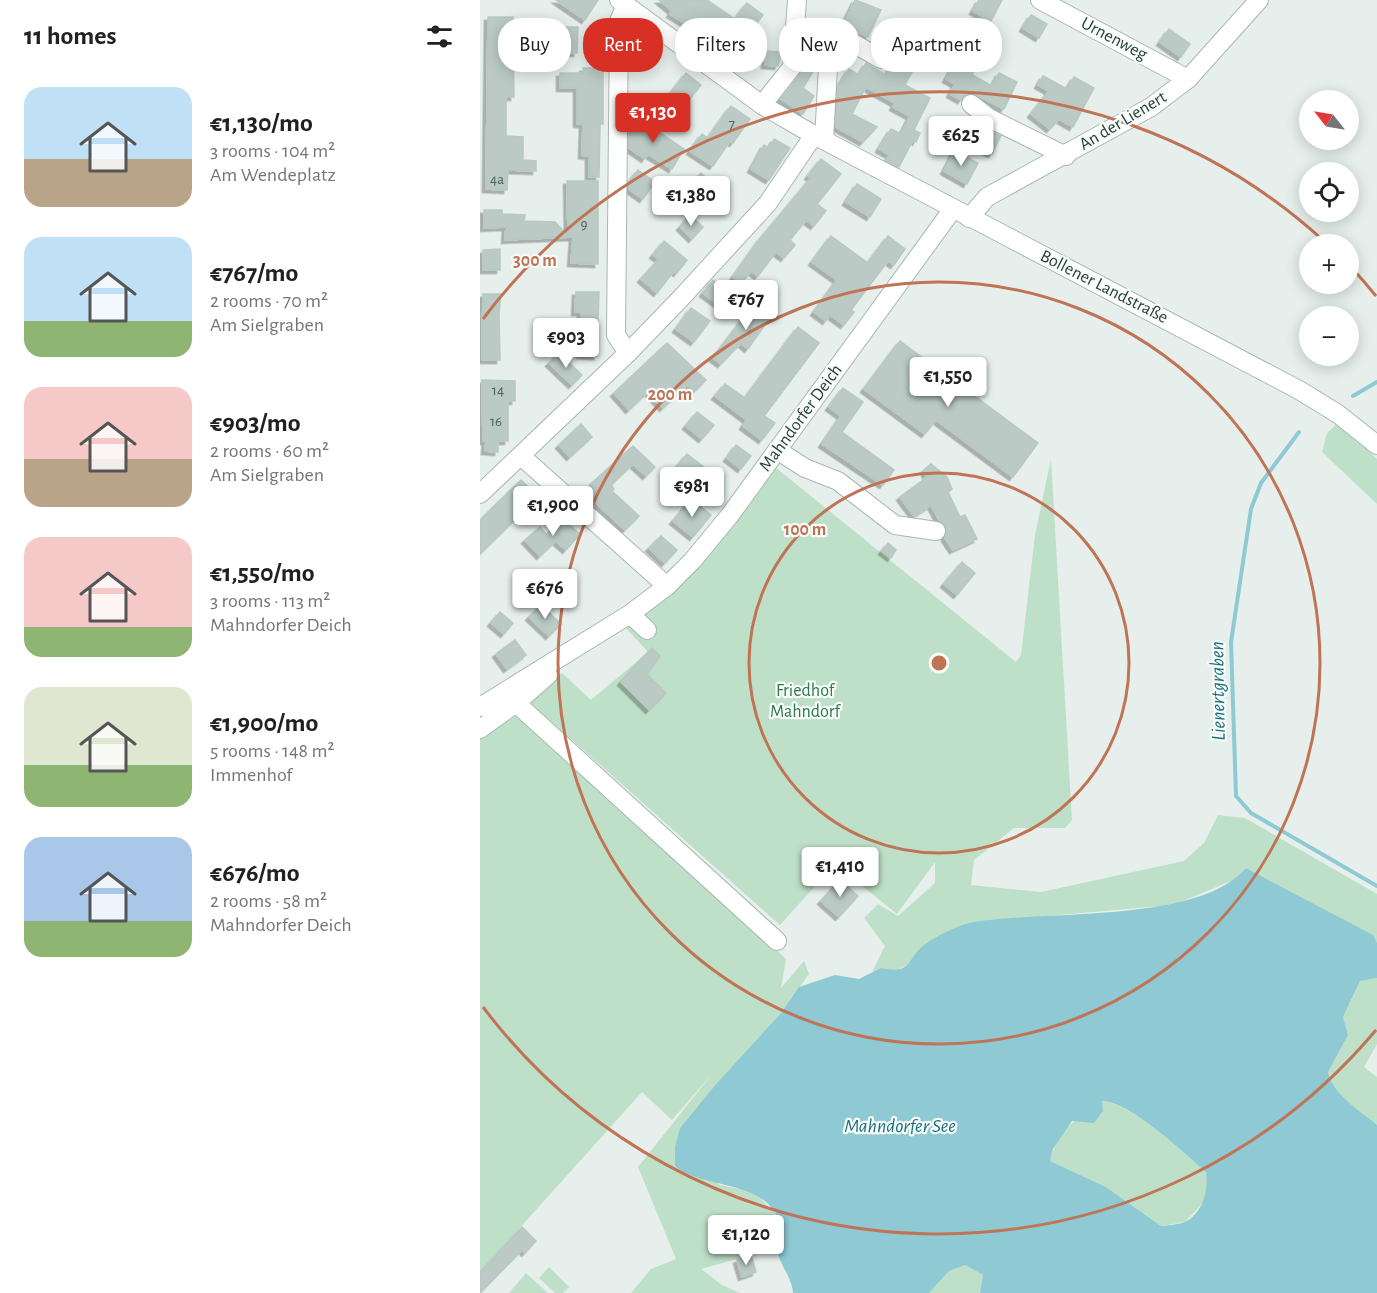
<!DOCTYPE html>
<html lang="en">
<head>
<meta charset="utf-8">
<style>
	:root { --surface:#fff; --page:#f6f6f6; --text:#202124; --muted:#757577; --accent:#d93025 }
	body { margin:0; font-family:"Alegreya Sans",sans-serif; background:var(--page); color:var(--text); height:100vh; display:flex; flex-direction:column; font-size:22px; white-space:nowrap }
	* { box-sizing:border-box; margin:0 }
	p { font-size:20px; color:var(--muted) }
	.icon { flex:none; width:33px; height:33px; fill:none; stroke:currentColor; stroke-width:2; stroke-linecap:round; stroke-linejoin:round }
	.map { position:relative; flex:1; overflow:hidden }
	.details { display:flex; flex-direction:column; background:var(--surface); width:480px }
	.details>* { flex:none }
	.top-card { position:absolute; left:18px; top:18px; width:570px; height:54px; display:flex; gap:12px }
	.needle { width:39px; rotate:301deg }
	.controls { position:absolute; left:819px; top:90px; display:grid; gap:12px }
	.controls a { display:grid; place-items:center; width:60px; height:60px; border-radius:50%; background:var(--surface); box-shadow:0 3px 15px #0003; font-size:30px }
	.price { position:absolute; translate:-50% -51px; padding:0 14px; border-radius:6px; background:#fff; color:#222; font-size:20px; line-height:39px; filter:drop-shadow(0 2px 3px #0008) }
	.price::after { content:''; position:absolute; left:50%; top:36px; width:18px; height:14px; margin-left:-9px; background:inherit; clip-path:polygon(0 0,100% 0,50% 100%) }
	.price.current { background:var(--accent); color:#fff }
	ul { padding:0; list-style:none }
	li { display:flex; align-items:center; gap:18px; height:150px; padding:0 24px }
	li span { display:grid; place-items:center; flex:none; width:168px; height:120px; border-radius:18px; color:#555 }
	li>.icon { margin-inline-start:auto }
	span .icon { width:72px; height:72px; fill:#fffc; stroke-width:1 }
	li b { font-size:26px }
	h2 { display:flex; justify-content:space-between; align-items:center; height:72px; padding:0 24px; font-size:26px }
	.chip { padding:0 21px; border-radius:24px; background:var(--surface); box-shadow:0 3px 15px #0003; font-size:21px; line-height:54px }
	.chip.current { background:var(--accent); color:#fff }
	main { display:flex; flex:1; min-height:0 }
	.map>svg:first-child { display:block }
	.green { fill:#bfe0c8 }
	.water { fill:#8ec9d4; fill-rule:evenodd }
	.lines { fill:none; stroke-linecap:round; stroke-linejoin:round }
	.stream { stroke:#8ec9d4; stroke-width:4 }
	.building { fill:#bbcac4; stroke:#b8c9c2; stroke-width:1.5; filter:url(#shadow) }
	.minor-casing { stroke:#a8b8b2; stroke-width:20 }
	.minor { stroke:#fff; stroke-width:18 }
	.ring { fill:none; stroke:#c07456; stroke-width:3 }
	.labels { text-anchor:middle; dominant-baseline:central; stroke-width:4.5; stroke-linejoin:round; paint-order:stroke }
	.number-label { font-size:15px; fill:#4a645c }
	.street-label { font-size:18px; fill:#24423a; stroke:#f7fbf9 }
	.park-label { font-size:18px; fill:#2d7a4b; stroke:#f7fbf9 }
	.water-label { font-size:20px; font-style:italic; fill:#1c6f80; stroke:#f7fbf9 }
	.centre { fill:#c07456; stroke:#f7fbf9; stroke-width:3 }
	.ring-label { font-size:18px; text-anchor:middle; font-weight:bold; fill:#c07456; stroke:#f7fbf9; stroke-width:4.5; stroke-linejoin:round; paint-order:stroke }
</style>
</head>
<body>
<main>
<section class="details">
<h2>11 homes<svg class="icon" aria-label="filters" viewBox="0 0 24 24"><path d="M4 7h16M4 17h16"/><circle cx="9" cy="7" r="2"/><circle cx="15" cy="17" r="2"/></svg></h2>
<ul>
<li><span style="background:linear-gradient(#bfe0f5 60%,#b9a48a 0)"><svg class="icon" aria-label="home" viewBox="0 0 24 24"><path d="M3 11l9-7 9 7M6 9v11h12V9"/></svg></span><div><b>€1,130/mo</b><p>3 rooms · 104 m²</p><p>Am Wendeplatz</p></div></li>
<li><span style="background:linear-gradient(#bfe0f5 70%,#8fb573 0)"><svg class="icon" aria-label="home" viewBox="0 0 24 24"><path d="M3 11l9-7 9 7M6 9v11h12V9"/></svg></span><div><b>€767/mo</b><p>2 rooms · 70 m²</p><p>Am Sielgraben</p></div></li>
<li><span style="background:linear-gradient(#f6c9c9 60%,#b9a48a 0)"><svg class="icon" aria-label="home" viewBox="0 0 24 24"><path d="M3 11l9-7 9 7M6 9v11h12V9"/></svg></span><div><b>€903/mo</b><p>2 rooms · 60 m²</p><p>Am Sielgraben</p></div></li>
<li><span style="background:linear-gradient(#f6c9c9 75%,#8fb573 0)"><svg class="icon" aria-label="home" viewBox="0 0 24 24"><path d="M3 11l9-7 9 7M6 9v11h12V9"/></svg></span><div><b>€1,550/mo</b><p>3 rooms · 113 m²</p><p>Mahndorfer Deich</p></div></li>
<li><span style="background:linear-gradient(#dfe7d0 65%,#8fb573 0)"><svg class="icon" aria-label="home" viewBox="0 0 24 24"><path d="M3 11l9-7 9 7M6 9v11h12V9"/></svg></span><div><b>€1,900/mo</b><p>5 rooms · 148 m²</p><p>Immenhof</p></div></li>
<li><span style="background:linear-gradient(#a9c7e8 70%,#8fb573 0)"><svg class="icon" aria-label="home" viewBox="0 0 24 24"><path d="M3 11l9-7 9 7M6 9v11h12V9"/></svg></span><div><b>€676/mo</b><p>2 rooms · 58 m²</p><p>Mahndorfer Deich</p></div></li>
</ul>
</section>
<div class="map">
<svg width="897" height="1293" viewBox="0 0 897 1293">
	<defs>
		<filter id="shadow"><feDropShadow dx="-3.5" dy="3.5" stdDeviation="0" flood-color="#0004"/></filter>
	</defs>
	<rect width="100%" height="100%" fill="#e6efeb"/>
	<!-- green -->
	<g class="green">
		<polygon points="858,423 897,459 897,504 842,452 847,433"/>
		<polygon points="571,459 592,820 585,828 534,828 494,860 491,885 561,892 704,861 724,843 738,815 765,818 897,894 897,943 892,935 766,868 756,879 693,905 488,923 443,946 432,963 415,971 401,968 392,972 405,946 384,918 398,904 418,916 455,883 455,862 417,914 355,864 300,925 46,699 82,673 111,700 168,652 142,624 201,586 295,467 536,662 541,655 555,535"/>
		<polygon points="38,714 306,959 301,988 324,961 329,974 301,1013 236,1084 200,1128 195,1146 240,1185 274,1192 295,1213 300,1224 300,1247 221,1269 242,1285 260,1293 151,1293 171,1269 196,1259 158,1167 232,1074 192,1120 162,1092 0,1272 0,739"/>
		<path d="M897,978V1044L884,1067L897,1077V1125C881,1111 852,1094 848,1072L868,1035L863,1017L880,981Z"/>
		<path d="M622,1101C653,1104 702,1151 726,1172L729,1188L721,1205L705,1222L681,1226L626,1187L570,1161C577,1131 598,1117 622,1101Z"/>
		<polygon points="485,1265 503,1275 500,1293 449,1293 469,1271"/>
		<polygon points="69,1267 89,1287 83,1293 75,1293 59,1278"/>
		<polygon points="46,1273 68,1293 29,1293"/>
	</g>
	<!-- water -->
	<path class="water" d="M766,868L893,935L897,943V978L880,981L863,1017L868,1035L848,1072C852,1094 881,1111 897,1125V1293H500L503,1275L485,1265L469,1271L449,1293H313C312,1278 302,1268 298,1254L301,1253C299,1243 302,1234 300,1225C289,1179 224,1190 195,1166V1146L200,1128L236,1084L301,1013L319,987L355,975L379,979L401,968C433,975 426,959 444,945C455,937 476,926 489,923C561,909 717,925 766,868ZM622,1101C651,1102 704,1153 726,1172C729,1190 723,1213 705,1222C698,1225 688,1225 681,1226L626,1187L570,1161L573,1149L592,1121L614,1123L623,1111Z"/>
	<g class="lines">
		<!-- stream -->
		<g class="stream">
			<polyline points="873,396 897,382"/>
			<polyline points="819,432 781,483 771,509 751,642 756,796 771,813 897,886"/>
		</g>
	</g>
	<!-- building -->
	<g class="building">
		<polygon points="76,0 118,0 105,20"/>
		<polygon points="179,0 227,0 255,19 267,3 283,15 264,40 267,42 255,60 239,48 241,45 190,14 192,11"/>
		<polygon points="375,0 401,10 388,37 363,25"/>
		<polygon points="499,0 522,0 511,21 493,11"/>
		<polygon points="551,15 567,24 559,38 543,28"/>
		<polygon points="8,17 33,17 34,97 26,97 26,136 43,137 43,160 56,161 56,171 28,170 27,190 6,189"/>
		<polygon points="76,27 98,27 97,53 75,52"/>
		<polygon points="431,29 450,39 425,85 450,98 434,130 440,133 436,142 433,140 419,167 406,160 410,155 399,149 411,129 421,134 430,116 413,107 415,103 386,87 372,114 397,127 383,142 356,127 358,87 369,69 379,75 386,63 406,75"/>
		<polygon points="689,29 710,44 701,57 680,42"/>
		<polygon points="286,51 302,52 298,66 285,65"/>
		<polygon points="481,52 498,61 492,75 512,86 519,73 537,82 524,109 489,91 481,100 470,94 475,84 466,79"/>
		<polygon points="324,62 335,68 323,88 334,96 323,114 301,99 321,74"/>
		<polygon points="103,68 123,68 123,124 120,124 119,177 109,177 109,156 102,155 103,124 97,124 97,88 80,88 80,73 103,73"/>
		<polygon points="206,73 221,85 205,105 190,94"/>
		<polygon points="563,76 587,89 594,77 614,88 593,127 579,119 570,129 551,114 569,91 558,85"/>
		<polygon points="157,97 171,106 162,118 149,109"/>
		<polygon points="251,106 270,119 253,143 250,141 233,166 210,151 222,134 228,138"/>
		<polygon points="158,118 204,149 192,169 168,154 165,159 149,148 149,131"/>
		<polygon points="507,130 521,136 512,154 498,147"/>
		<polygon points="294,139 310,148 289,180 271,169 284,145 289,148"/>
		<polygon points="474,151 498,163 487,184 464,171"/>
		<polygon points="341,159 361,174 337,204 346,211 334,226 326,220 310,240 315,245 304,258 296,252 278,276 271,271 261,284 253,277 280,239 331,178 328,176"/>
		<polygon points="158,170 175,182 163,199 149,189 149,182"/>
		<polygon points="221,173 248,200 237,210 211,184"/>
		<polygon points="87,181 118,181 118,264 91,263 93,237 25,240 26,227 4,228 4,210 22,210 22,214 45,215 44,221 75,222 88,236"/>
		<polygon points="377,184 401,199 390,217 366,202"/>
		<polygon points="210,215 223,227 212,239 200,227"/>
		<polygon points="351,236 388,263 408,236 425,249 414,265 408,261 371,310 374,312 364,325 350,315 346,321 334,312 357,280 332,262"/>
		<polygon points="184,241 207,260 197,273 194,271 177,293 161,279 179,259 173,255"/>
		<polygon points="20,249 20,270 3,270 3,250"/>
		<polygon points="233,280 252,296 243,308 223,293"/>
		<polygon points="96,292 119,292 117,356 100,355 101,312 95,312"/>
		<polygon points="3,294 21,294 19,313 20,360 2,360"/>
		<polygon points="277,300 294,312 268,349 261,343 241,364 233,358"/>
		<polygon points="211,308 230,321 214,342 196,329"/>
		<polygon points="318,327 339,343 284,416 295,423 282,440 263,426 267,420 235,396 245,384 265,398"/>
		<polygon points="420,341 558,443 533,477 456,420 445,434 384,389"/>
		<polygon points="187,343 226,380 215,391 208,385 183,408 168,392 149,410 134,393"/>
		<polygon points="79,353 102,375 92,385 69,363"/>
		<polygon points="2,380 35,381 35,401 28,401 28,441 18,441 18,452 5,451 6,441 3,441"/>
		<polygon points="363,388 383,402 362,432 414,470 403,485 342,444 361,416 349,407"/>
		<polygon points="217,412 234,425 222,439 206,426"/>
		<polygon points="101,424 112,437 90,457 79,445"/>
		<polygon points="256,445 271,456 261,469 247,458"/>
		<polygon points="153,446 175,467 166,476 153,464 131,485 134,489 132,491 159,516 145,530 103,491"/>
		<polygon points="207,454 224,467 210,484 193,471"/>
		<polygon points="451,464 467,477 472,489 468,492 480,517 485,515 497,539 473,550 465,538 466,526 459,520 451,505 434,516 420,497 447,477 444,470"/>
		<polygon points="41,480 58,497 0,554 0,520"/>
		<polygon points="211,499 231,515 213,537 193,521"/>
		<polygon points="82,518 100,534 86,550 76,541 60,556 45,540 60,527 67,535"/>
		<polygon points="181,536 197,550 185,563 169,548"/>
		<polygon points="408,543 416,550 411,558 402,551"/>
		<polygon points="482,562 495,573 477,595 464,584"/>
		<polygon points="61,605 81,624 69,636 49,617"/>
		<polygon points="20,612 33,623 24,634 11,623"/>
		<polygon points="35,640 46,655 27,669 16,654"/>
		<polygon points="172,648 180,656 167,674 186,693 169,710 141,682"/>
		<polygon points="360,880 378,896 359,917 341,901"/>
		<polygon points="42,1227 56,1241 45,1253 42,1250 0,1293 0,1273"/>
		<polygon points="271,1255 276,1272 262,1277 257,1260"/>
	</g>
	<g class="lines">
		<defs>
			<g id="minor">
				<polyline points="139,0 282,105 334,135 819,390 858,414 897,445"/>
				<polyline points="560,0 708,79"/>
				<polyline points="146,5 139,21 136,335 148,353"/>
				<polyline points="491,104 509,118 586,156"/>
				<polyline points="282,105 312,67 317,0"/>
				<polyline points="344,140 350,30 401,59"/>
				<polyline points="489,218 507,197 671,107 708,79 779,0"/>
				<polyline points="297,450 325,468 358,481 415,525 456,531"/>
				<polyline points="41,456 187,586"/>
				<polyline points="0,494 148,353 201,298 288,203 334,135"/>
				<polyline points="150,614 167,630"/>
				<polyline points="68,675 36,703 297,941"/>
				<polyline points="0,707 150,614 187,586 213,560 250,515 473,209"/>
				<polyline points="0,729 36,703"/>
			</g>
		</defs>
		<!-- minor casing -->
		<use href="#minor" class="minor-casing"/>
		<!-- minor -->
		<use href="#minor" class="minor"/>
	</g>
	<!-- distance rings -->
	<g class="ring">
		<circle cx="459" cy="663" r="190"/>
		<circle cx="459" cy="663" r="381"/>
		<path d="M896 1030A571 571 0 0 1 3 1007M3 319A571 571 0 0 1 845 242M870 266A571 571 0 0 1 896 296"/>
	</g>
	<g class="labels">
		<!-- number labels -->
		<g class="number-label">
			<text x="252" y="124">7</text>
			<text x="17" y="179">4a</text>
			<text x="104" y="224">9</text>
			<text x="18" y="390">14</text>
			<text x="16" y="421">16</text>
		</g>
		<!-- street labels -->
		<g class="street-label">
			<text transform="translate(634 39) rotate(28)">Urnenweg</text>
			<text transform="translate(643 121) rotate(-31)">An der Lienert</text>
			<text transform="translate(624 287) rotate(27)">Bollener Landstraße</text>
			<text transform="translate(321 418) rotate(-54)">Mahndorfer Deich</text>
		</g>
		<!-- park labels -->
		<g class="park-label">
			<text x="325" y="691">Friedhof<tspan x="325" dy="21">Mahndorf</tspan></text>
		</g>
		<!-- water labels -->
		<g class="water-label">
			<text transform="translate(738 691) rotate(-91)">Lienertgraben</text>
			<text x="420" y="1126">Mahndorfer See</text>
		</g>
	</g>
	<circle cx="459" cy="663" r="9" class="centre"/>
	<g class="ring-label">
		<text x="55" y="266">300 m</text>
		<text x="190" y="400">200 m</text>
		<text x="325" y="535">100 m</text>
	</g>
</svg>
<div class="controls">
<a><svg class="needle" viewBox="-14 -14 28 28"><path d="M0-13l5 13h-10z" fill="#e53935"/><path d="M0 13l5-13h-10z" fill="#757577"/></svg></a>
<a><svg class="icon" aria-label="locate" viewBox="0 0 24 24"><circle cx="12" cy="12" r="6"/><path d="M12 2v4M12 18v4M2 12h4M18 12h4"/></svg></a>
<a>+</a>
<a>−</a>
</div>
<b class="price current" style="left:173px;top:144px">€1,130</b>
<b class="price" style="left:481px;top:167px">€625</b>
<b class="price" style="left:211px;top:227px">€1,380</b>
<b class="price" style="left:266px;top:331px">€767</b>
<b class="price" style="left:86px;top:369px">€903</b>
<b class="price" style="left:468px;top:408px">€1,550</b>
<b class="price" style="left:212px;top:518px">€981</b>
<b class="price" style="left:73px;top:537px">€1,900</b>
<b class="price" style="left:65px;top:620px">€676</b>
<b class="price" style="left:360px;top:898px">€1,410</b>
<b class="price" style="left:266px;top:1266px">€1,120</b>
<div class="top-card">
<a class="chip">Buy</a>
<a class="chip current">Rent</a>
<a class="chip">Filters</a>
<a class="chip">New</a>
<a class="chip">Apartment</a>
</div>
</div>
</main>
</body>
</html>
